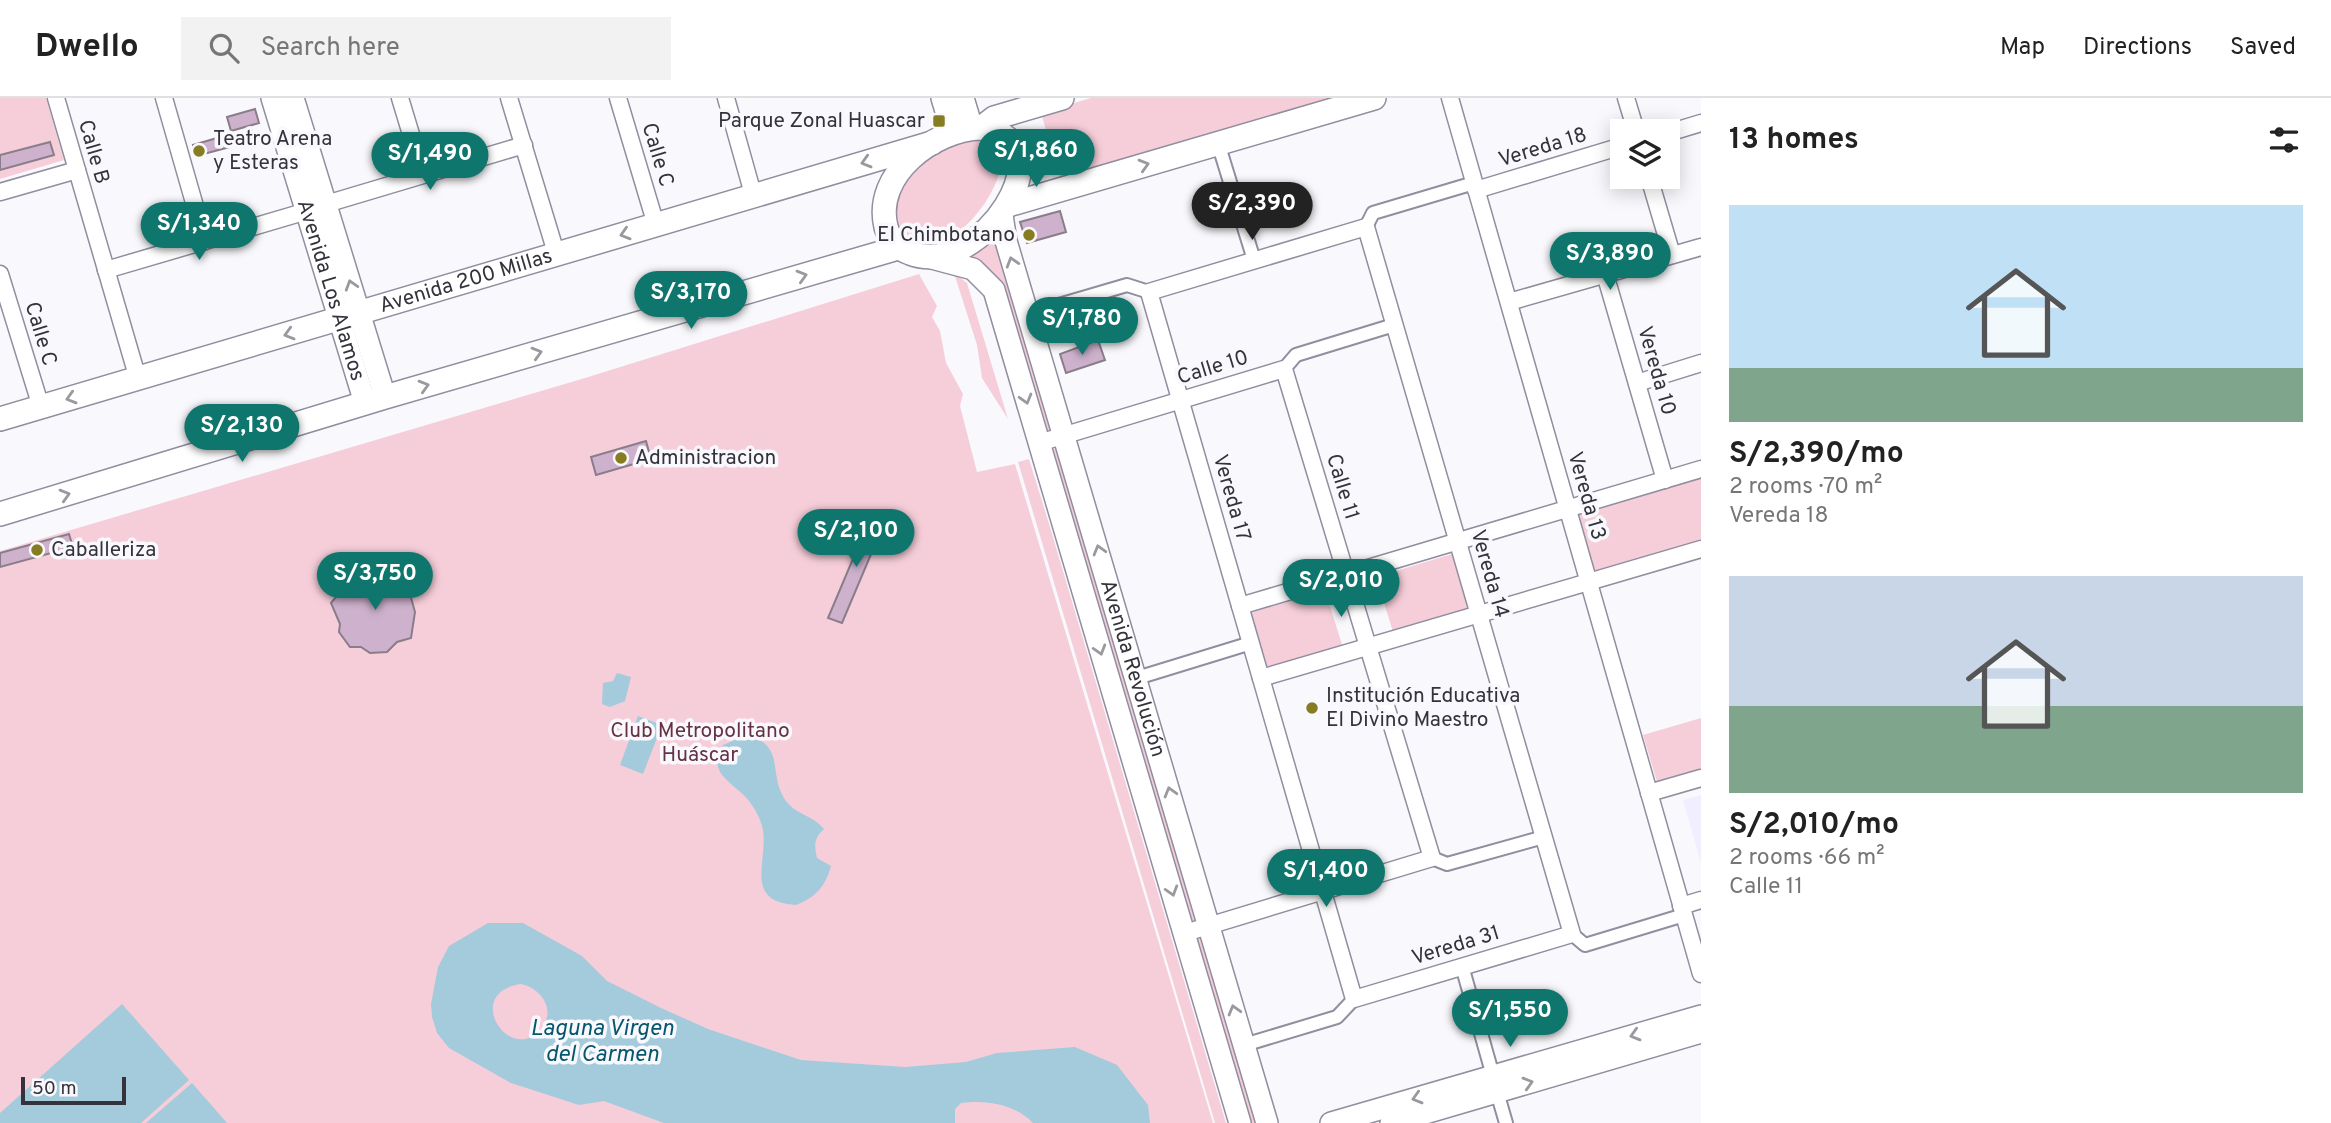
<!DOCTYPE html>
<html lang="en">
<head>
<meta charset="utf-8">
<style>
	:root { --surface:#fff; --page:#f2f2f2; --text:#222; --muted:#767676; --line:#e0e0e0; --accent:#0f766e }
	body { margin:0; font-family:Overpass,sans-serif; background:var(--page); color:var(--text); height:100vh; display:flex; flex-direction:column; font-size:26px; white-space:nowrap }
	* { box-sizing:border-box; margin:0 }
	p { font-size:23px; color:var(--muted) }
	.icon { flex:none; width:38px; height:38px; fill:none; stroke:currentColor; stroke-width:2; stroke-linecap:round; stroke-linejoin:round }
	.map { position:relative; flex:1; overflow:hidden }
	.panel { display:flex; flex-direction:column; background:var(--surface); width:630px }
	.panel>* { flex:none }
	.fabs { position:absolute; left:1610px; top:21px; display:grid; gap:14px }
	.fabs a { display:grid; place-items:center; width:70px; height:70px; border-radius:0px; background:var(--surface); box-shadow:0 4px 18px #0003; font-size:35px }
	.scale { position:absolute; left:21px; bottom:18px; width:105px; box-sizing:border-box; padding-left:7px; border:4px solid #34333b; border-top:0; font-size:19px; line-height:24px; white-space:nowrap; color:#34333b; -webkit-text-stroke:5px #f9f9fd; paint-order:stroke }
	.price { position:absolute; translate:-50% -60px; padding:0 16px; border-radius:24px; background:var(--accent); color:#fff; font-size:23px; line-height:46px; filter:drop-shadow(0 2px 4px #0008) }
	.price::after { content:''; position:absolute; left:50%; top:42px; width:21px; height:16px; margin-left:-10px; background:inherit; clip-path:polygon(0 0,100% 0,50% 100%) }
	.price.on { background:#222; color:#fff }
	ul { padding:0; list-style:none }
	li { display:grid; align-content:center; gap:14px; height:371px; padding:0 28px }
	li span { display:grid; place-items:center; height:217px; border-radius:0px; color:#555 }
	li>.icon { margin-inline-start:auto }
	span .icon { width:126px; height:126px; fill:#fffc; stroke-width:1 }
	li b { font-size:30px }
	h2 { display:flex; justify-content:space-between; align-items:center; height:84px; padding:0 28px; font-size:30px }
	header { display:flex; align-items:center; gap:42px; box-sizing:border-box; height:98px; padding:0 35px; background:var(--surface); border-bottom:2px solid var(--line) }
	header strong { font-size:33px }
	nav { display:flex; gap:38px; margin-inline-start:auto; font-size:24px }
	.search { width:490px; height:63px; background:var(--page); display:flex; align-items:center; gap:18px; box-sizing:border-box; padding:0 24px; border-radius:0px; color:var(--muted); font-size:26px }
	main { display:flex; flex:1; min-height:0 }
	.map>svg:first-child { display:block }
	.built { fill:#f1efff }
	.green { fill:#f6ced9 }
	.water { fill:#a3cbdb; fill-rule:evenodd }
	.building { fill:#ceb2cd; stroke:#8a7d8a; stroke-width:2 }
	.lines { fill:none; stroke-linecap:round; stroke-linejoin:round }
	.pedestrian-casing { stroke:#908e9f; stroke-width:16 }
	.minor-casing { stroke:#908e9f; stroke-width:19 }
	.tertiary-casing { stroke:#908e9f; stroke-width:24 }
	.secondary-casing { stroke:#908e9f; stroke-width:26 }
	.pedestrian { stroke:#fff; stroke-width:12 }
	.minor { stroke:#fff; stroke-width:16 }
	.tertiary { stroke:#fff; stroke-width:21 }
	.secondary { stroke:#fff; stroke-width:23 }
	.oneway { stroke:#9a999d }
	.poi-dot { fill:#867c21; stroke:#f9f9fd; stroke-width:2.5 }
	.labels { text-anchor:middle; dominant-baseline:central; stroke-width:7; stroke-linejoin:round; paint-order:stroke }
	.poi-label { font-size:21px; fill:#34333b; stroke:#f9f9fd; text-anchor:start }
	.street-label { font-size:21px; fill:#34333b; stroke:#f9f9fd }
	.park-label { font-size:21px; fill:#663243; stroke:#f9f9fd }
	.water-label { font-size:23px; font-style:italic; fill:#06576e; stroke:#f9f9fd }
</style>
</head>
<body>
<header>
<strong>Dwello</strong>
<div class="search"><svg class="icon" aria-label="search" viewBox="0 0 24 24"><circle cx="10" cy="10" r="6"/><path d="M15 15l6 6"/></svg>Search here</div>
<nav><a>Map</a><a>Directions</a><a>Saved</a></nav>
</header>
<main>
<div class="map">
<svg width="1701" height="1025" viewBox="0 0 1701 1025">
	<rect width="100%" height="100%" fill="#f9f9fd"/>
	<!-- built -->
	<polygon class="built" points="1701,697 1701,766 1683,702"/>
	<!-- green -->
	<g class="green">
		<polygon points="0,0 46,0 64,62 0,81"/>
		<polygon points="1091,0 1353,0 1062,86 1041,15"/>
		<path d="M979,42L994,49L1002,62C999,100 945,171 902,137C870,112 923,59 947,48C956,44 968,43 979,42Z"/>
		<polygon points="993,134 1053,331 1041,334 983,170 965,156"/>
		<polygon points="954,175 967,185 1008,321 982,280 977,247"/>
		<polygon points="919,176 937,208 932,219 940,233 946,265 963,296 960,308 977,374 1015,366 1213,1025 0,1025 0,453 585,280"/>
		<polygon points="1058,350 1198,823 1187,826 1047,353"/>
		<polygon points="1029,361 1050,429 1226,1025 1215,1025 1018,364"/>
		<polygon points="1701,378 1701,445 1592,478 1573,417"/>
		<polygon points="1452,456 1470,514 1394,537 1376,479"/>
		<polygon points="1325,492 1343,550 1266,573 1249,515"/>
		<polygon points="1701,620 1701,672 1657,684 1643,637"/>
		<polygon points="1201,837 1258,1025 1246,1025 1190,840"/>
	</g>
	<!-- water -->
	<g class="water">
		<polygon points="617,575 631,579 625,603 610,609 602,606 603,585 613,583"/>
		<polygon points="638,618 662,627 643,676 620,667"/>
		<path d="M747,637C786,648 768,674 784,700C793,716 813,717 824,731C814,740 814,747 817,760L831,768C825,789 816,799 796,807C743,804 768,764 763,732C761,721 755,711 749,703C734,684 705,676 723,647Z"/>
		<path d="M488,825H523L582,858L607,883L661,910L708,931L801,962L905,969L966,964L997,955L1075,949L1117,967L1148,1007L1150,1025H1033C1015,1006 986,1002 961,1005L955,1011V1025H664L604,1003L579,1007L511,985L449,950L437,935L432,919L431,906L438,869L449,848ZM521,886C541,890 557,912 541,931C509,968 462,894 521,886Z"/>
		<polygon points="122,906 189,982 141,1025 0,1025 0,1015"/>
		<polygon points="192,985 227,1025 146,1025"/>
	</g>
	<!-- building -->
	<g class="building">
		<polygon points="255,11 259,25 231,33 227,19"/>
		<polygon points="227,37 230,49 196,58 193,47"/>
		<polygon points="50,44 54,57 0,72 0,57"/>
		<polygon points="1060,113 1066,134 1027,145 1020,124"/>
		<polygon points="1098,242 1105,262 1066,275 1060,256"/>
		<polygon points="646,343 651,361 596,377 591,359"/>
		<polygon points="871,418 885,423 842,525 828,520"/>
		<polygon points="69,436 73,449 0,469 0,455"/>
		<polygon points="373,473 398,480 408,489 415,514 411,540 397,544 387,554 370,555 361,549 350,549 339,534 340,526 331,505 349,483"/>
	</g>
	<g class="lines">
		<defs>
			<g id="pedestrian">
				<polyline points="1218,45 1254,162"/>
				<polyline points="1366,129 1373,115 1474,85"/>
				<polyline points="1028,216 1127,187 1149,194"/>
				<polyline points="1284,271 1296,257 1394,227"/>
				<polyline points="1137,580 1251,545"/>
				<polyline points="1432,760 1447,766 1544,739"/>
				<polyline points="1572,836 1585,847 1684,817"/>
				<polyline points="1462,868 1493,978"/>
				<polyline points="1244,947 1337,919 1354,901"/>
				<polyline points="1497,994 1506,1025"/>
			</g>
			<g id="minor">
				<polyline points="56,0 138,281"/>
				<polyline points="164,0 205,143"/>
				<polyline points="400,0 423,76"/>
				<polyline points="509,0 557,158"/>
				<polyline points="618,0 656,127"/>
				<polyline points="726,0 753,96"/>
				<polyline points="1450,0 1701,876"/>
				<polyline points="1626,0 1636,33"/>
				<polyline points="1668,35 1701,25"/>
				<polyline points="1649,79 1672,157"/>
				<polyline points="1476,92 1622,48"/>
				<polyline points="0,94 77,72"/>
				<polyline points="326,106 524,47"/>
				<polygon points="1366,129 1572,836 1354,901 1149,194"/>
				<polyline points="106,172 307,113"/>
				<polyline points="0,176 41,309"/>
				<polyline points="1605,176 1665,382"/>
				<polyline points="1509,204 1701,149"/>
				<polyline points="1637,285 1701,265"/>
				<polyline points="1039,345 1284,271 1432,760 1185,835"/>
				<polyline points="1240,508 1701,371"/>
				<polyline points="1261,580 1701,451"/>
				<polyline points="1649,695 1701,680"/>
				<polyline points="1681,808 1701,802"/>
			</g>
			<g id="tertiary">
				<path id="s1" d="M272,0L365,305"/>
				<polyline points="293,0 385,299"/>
				<polyline points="942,0 952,33"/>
				<polyline points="963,0 972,30"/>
				<path id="s2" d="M1002,117L1006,143L1267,1025"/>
				<polyline points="928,159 973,171 994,192 1240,1025"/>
				<polyline points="1331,1025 1701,918"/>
				<polyline points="1391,1025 1701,934"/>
			</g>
			<g id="secondary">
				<path d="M981,30C1073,43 980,182 910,155C898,151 889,141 886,129C873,76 934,31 981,30Z"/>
				<polyline points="981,30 994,20 1062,0"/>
				<polyline points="1008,107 1374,0"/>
				<path id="s3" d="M0,321L932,45"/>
				<polyline points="0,416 385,299 898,150"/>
			</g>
		</defs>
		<!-- pedestrian casing -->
		<use href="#pedestrian" class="pedestrian-casing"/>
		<!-- minor casing -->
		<use href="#minor" class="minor-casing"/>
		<!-- tertiary casing -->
		<use href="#tertiary" class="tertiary-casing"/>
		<!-- secondary casing -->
		<use href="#secondary" class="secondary-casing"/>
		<!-- pedestrian -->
		<use href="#pedestrian" class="pedestrian"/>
		<!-- minor -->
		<use href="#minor" class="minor"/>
		<!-- tertiary -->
		<use href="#tertiary" class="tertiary"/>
		<!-- secondary -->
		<use href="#secondary" class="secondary"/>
	</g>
	<!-- one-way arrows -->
	<defs><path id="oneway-chevron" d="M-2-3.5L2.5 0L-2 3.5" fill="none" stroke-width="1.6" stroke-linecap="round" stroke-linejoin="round" transform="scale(1.75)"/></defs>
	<g class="oneway">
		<use href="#oneway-chevron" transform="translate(866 64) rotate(164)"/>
		<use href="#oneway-chevron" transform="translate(1144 67) rotate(-16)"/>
		<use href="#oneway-chevron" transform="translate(625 136) rotate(163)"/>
		<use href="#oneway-chevron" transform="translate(1012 164) rotate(-107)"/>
		<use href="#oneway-chevron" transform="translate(802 178) rotate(-16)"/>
		<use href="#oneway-chevron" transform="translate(351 187) rotate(-107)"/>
		<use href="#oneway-chevron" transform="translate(289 236) rotate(164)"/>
		<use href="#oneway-chevron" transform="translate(537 255) rotate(-16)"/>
		<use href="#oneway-chevron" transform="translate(424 288) rotate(-16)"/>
		<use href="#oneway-chevron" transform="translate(71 300) rotate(164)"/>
		<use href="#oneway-chevron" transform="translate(1026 301) rotate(74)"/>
		<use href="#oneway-chevron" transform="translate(65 397) rotate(-16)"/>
		<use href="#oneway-chevron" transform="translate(1099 452) rotate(-106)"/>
		<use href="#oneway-chevron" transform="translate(1100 552) rotate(73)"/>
		<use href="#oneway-chevron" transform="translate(1170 694) rotate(-106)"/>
		<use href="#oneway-chevron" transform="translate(1172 793) rotate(73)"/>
		<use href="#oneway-chevron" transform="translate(1234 912) rotate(-106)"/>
		<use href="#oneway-chevron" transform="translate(1635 937) rotate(164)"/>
		<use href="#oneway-chevron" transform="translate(1528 985) rotate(-16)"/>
		<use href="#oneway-chevron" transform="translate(1417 1000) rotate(164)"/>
	</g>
	<!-- markers -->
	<g class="poi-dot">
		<rect x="932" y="16" width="14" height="14" rx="3.5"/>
		<circle cx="199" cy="53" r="7"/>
		<circle cx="1029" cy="137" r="7"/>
		<circle cx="621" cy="360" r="7"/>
		<circle cx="37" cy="452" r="7"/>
		<circle cx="1312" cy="610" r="7"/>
	</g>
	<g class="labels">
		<!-- poi labels -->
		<g class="poi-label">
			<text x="925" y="23" text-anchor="end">Parque Zonal Huascar</text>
			<text x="213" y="41">Teatro Arena<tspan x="213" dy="24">y Esteras</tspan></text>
			<text x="1015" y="137" text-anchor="end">El Chimbotano</text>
			<text x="635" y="360">Administracion</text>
			<text x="51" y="452">Caballeriza</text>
			<text x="1326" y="598">Institución Educativa<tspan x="1326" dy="24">El Divino Maestro</tspan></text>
		</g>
		<!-- street labels -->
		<g class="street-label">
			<text transform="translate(1543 50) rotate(-17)">Vereda 18</text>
			<text transform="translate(93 54) rotate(74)">Calle B</text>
			<text transform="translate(657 57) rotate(73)">Calle C</text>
			<text stroke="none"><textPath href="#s3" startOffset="486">Avenida 200 Millas</textPath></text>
			<text stroke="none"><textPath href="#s1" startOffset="201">Avenida Los Alamos</textPath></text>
			<text transform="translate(40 236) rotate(73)">Calle C</text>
			<text transform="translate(1213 270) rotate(-17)">Calle 10</text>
			<text transform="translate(1656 273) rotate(74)">Vereda 10</text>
			<text transform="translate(1342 389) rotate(73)">Calle 11</text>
			<text transform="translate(1586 398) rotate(74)">Vereda 13</text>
			<text transform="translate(1231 400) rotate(74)">Vereda 17</text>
			<text transform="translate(1489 476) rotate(74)">Vereda 14</text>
			<text stroke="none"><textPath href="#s2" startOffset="472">Avenida Revolución</textPath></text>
			<text transform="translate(1456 848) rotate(-17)">Vereda 31</text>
		</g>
		<!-- park labels -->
		<g class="park-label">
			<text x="700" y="633">Club Metropolitano<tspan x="700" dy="24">Huáscar</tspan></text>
		</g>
		<!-- water labels -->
		<g class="water-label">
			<text x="602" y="931">Laguna Virgen<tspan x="602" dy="26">del Carmen</tspan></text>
		</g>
	</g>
</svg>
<div class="fabs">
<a><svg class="icon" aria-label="layers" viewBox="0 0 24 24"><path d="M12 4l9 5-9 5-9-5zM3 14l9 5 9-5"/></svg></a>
</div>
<div class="scale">50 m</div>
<b class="price" style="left:1036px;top:91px">S/1,860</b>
<b class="price" style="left:430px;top:94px">S/1,490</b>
<b class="price on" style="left:1252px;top:144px">S/2,390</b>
<b class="price" style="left:199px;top:164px">S/1,340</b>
<b class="price" style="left:1610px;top:194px">S/3,890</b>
<b class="price" style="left:691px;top:233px">S/3,170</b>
<b class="price" style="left:1082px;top:259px">S/1,780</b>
<b class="price" style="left:242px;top:366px">S/2,130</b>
<b class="price" style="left:856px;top:471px">S/2,100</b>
<b class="price" style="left:375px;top:514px">S/3,750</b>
<b class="price" style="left:1341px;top:521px">S/2,010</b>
<b class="price" style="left:1326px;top:811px">S/1,400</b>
<b class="price" style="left:1510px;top:951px">S/1,550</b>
</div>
<section class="panel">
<h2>13 homes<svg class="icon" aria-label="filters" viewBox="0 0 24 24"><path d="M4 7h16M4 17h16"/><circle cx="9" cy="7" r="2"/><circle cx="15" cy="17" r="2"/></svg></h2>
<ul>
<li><span style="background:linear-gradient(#bfe0f5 75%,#7fa58c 0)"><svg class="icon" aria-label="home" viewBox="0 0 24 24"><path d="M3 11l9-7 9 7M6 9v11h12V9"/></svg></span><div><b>S/2,390/mo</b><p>2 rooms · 70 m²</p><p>Vereda 18</p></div></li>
<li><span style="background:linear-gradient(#c9d6e8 60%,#7fa58c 0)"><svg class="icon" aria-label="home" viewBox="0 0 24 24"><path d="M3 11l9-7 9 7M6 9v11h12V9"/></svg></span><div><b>S/2,010/mo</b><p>2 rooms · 66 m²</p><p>Calle 11</p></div></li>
</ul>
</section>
</main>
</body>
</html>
